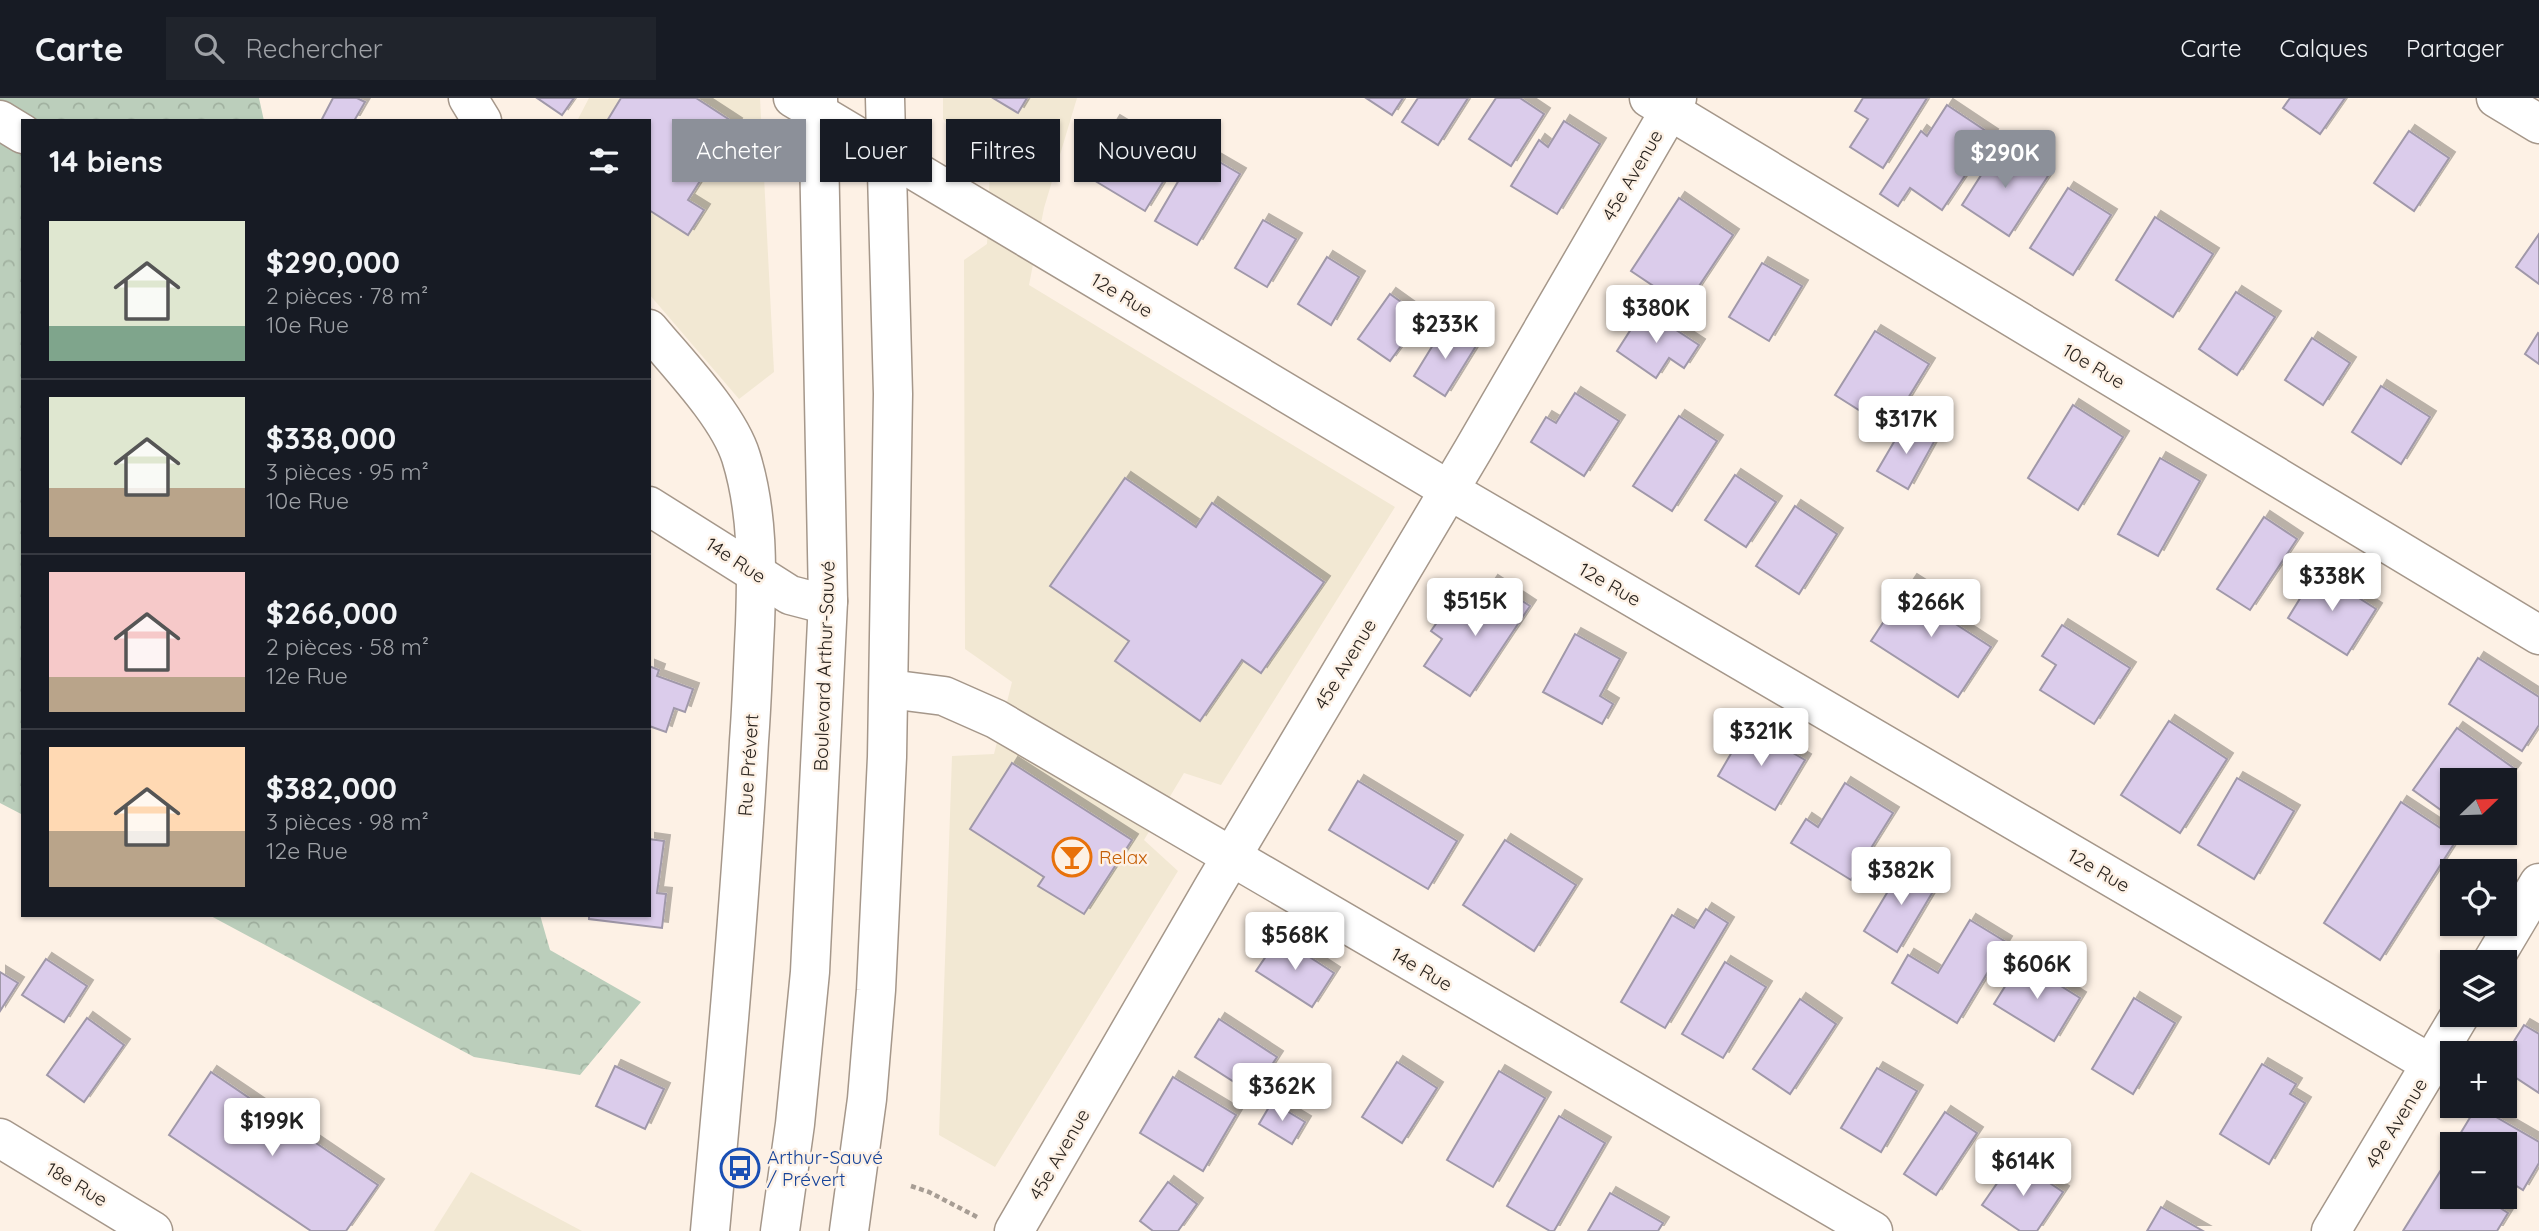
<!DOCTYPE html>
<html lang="fr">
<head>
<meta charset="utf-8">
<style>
	:root { --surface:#171b24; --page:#20242c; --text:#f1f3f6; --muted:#9ea1a6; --line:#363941; --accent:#8c9099 }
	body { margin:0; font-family:Quicksand,sans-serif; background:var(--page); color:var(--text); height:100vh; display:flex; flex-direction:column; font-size:26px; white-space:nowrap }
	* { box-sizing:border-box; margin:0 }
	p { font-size:23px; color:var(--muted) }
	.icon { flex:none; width:38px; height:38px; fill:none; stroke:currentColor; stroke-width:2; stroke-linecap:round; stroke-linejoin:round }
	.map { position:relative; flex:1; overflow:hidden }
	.details { position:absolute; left:21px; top:21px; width:630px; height:798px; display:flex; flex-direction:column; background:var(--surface); border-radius:0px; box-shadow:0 2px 5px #0004 }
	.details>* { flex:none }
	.banner { position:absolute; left:672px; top:21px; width:665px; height:63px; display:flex; gap:14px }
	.needle { width:46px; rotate:67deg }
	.fabs { position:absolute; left:2440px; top:670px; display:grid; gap:14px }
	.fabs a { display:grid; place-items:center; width:77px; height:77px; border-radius:0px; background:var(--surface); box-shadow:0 2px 5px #0004; font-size:35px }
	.price { position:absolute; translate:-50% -60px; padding:0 16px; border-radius:7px; background:#fff; color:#222; font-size:23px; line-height:46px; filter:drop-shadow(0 2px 4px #0008) }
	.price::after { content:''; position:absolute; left:50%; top:42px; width:21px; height:16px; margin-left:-10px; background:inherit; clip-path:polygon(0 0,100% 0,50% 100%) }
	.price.selected { background:var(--accent); color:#fff }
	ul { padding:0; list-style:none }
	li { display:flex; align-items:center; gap:21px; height:175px; padding:0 28px }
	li+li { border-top:2px solid var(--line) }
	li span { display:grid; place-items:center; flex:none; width:196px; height:140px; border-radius:0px; color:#555 }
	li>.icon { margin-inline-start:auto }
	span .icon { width:84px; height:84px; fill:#fffc; stroke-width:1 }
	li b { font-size:30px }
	h2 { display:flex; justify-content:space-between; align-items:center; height:84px; padding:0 28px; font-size:30px }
	.chip { padding:0 24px; border-radius:0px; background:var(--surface); box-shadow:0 2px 5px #0004; font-size:24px; line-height:63px }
	.chip.selected { background:var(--accent); color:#fff }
	header { display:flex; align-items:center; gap:42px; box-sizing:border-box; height:98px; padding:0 35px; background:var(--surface); border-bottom:2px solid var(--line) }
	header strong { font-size:33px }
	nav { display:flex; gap:38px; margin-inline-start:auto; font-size:24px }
	.search { width:490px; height:63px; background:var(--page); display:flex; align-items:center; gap:18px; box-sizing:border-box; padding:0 24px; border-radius:0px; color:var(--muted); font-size:26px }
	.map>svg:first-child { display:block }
	.commercial { fill:#f2e8d3 }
	.forest { fill:url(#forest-crowns) }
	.building { fill:#dbcceb; stroke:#a098a9; stroke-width:2; filter:url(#shadow) }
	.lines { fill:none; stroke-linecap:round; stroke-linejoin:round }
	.minor-casing { stroke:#a5978a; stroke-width:41 }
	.major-casing { stroke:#a5978a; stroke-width:41 }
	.path { stroke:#a79d94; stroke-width:4.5; stroke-dasharray:5 3.5; stroke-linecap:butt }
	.minor { stroke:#fff; stroke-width:38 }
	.major { stroke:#fff; stroke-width:38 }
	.labels { text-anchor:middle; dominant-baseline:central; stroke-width:5; stroke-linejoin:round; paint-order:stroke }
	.street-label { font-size:19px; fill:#2a241f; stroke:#fdf1e5 }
	.food-label { font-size:19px; fill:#c56008; stroke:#fdf1e5; text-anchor:start }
	.transit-label { font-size:19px; fill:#164399; stroke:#fdf1e5; text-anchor:start }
</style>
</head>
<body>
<header>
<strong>Carte</strong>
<div class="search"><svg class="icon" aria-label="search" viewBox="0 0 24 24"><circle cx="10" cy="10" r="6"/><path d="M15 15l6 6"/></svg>Rechercher</div>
<nav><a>Carte</a><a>Calques</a><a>Partager</a></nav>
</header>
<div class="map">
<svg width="2539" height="1133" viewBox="0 0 2539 1133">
	<defs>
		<pattern id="forest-crowns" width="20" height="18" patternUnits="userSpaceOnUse" patternTransform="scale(1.75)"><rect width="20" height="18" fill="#bbcebb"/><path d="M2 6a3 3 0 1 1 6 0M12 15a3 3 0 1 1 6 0" fill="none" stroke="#a1b1a0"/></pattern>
		<filter id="shadow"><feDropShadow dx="6" dy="-6" stdDeviation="0" flood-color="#0004"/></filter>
	</defs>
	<rect width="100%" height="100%" fill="#fdf1e5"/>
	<!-- commercial -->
	<g class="commercial">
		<polygon points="589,0 760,0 774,274 739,301 649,196 649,23 577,23"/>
		<polygon points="943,0 1077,0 1044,110 1029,187 1395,409 1221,687 1184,675 1144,742 1178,773 995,1069 939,1037 952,658 994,656 1012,584 965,551 964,162 987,146 990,71 943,21"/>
		<polygon points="471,1074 582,1133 434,1133"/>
	</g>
	<!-- forest -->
	<g class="forest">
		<polygon points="0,0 259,0 264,23 23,23 23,717 0,705"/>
		<polygon points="209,817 540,817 550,852 641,904 580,977 474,959"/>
	</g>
	<!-- building -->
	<g class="building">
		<polygon points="333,0 357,0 365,4 354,23 321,23"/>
		<polygon points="537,0 574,0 562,17"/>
		<polygon points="621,0 696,0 736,26 688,102 704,112 688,137 649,112 649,23 607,23"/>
		<polygon points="993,0 1027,0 1018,15"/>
		<polygon points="1366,0 1403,0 1392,17"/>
		<polygon points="1418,0 1468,0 1438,47 1402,24"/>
		<polygon points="1496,0 1520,0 1544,16 1511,68 1469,41"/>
		<polygon points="1863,0 1927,0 1883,70 1850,49 1868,21 1855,13"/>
		<polygon points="2290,0 2345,0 2320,36 2283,10"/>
		<polygon points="1947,7 1992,37 1942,112 1910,90 1898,108 1880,96 1921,33 1927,38"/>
		<polygon points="1114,23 1177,61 1145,113 1082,75"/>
		<polygon points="1564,23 1600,46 1557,116 1511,88 1539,42 1548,49"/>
		<polygon points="2409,33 2449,60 2414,113 2374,85"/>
		<polygon points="2001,46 2048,78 2009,138 1962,107"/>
		<polygon points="1197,51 1240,76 1197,147 1155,123"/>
		<polygon points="2068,90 2111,117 2073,177 2030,150"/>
		<polygon points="1679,100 1733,137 1685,209 1631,173"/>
		<polygon points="2155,119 2213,156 2173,219 2116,182"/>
		<polygon points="1263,122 1296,141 1267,189 1235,170"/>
		<polygon points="2539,136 2539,186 2516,169"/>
		<polygon points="1327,159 1359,179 1331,227 1298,206"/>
		<polygon points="1762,165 1802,188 1769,243 1729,219"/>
		<polygon points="2236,194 2275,219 2237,277 2199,251"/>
		<polygon points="1390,196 1422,219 1390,263 1358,241"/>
		<polygon points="1644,211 1699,247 1684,270 1669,260 1656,280 1617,253"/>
		<polygon points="1444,229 1476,248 1445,298 1414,278"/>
		<polygon points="1875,233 1929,266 1889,331 1835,297"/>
		<polygon points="2538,235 2539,236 2539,266 2525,256"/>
		<polygon points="2312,240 2350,265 2323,307 2285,282"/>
		<polygon points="2381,288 2430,319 2401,366 2352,334"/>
		<polygon points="1575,295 1619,323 1584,378 1531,344 1546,319 1556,325"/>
		<polygon points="2073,307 2123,339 2078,412 2028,380"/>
		<polygon points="1679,318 1717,343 1672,413 1633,388"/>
		<polygon points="1905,325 1935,342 1908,391 1877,373"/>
		<polygon points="2160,360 2200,383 2158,458 2118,436"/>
		<polygon points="1735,377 1776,404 1746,449 1705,422"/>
		<polygon points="1125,380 1196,429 1212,405 1324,484 1261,575 1242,562 1200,623 1115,563 1129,543 1050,488"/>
		<polygon points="1795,408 1837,436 1799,496 1756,468"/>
		<polygon points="2264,419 2297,441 2250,512 2217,491"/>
		<polygon points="2317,473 2376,511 2347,557 2288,520"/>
		<polygon points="1911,482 1958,512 1951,523 1991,549 1958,599 1871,543"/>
		<polygon points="1492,483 1530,508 1470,598 1424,568 1442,541 1431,533 1447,510 1465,523"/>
		<polygon points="2062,527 2130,570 2094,626 2040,592 2056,567 2042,558"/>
		<polygon points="1575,536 1620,561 1600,598 1613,606 1602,626 1543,594"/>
		<polygon points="2478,560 2539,599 2539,627 2522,653 2449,606"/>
		<polygon points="649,568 659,572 657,578 693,591 685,614 674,610 666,634 649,628"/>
		<polygon points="2169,623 2227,661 2180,735 2121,697"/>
		<polygon points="1747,628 1805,662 1775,712 1718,678"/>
		<polygon points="2457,630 2515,671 2504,686 2504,682 2452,682 2452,720 2413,692"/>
		<polygon points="1012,665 1132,742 1084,816 1038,788 1044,779 970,731"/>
		<polygon points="2237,680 2294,713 2254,781 2198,747"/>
		<polygon points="1358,683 1457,743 1428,791 1329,732"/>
		<polygon points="1845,685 1893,715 1851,782 1791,745 1806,721 1818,729"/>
		<polygon points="2401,704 2457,741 2380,862 2324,825"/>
		<polygon points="649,741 664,743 657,795 666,796 662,830 589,821 589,817 649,817"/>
		<polygon points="1505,742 1576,787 1534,853 1463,807"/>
		<polygon points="1905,765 1938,785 1897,854 1864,833"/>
		<polygon points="1706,811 1728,825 1665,930 1621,904 1672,817 1694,830"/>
		<polygon points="1970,822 2006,844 1957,925 1892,885 1908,857 1938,875"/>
		<polygon points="1279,839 1334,875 1312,909 1256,873"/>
		<polygon points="46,861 87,888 64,924 22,897"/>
		<polygon points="2021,863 2080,900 2054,943 1994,906"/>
		<polygon points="1725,864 1766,889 1723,960 1682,936"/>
		<polygon points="0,874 18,885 0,913"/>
		<polygon points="2134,900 2175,925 2133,996 2092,971"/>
		<polygon points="1800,901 1836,926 1790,996 1753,971"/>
		<polygon points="87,920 124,947 84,1004 47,977"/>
		<polygon points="1219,921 1277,959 1253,996 1195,959"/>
		<polygon points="2524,927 2539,936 2539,995 2504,972 2504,959"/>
		<polygon points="1397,964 1437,990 1402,1045 1362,1019"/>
		<polygon points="2262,966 2296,986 2290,996 2305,1005 2269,1066 2220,1036"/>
		<polygon points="615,968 664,991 645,1031 596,1008"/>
		<polygon points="1877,970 1917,993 1881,1054 1841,1030"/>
		<polygon points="1499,973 1545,1000 1493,1089 1447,1062"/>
		<polygon points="211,974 378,1087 346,1133 311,1133 169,1037"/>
		<polygon points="1173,979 1236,1017 1203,1073 1140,1035"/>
		<polygon points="1272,1004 1305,1024 1292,1046 1259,1026"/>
		<polygon points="2477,1008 2539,1044 2539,1065 2523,1092 2504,1080 2504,1046 2454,1046"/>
		<polygon points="1945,1014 1977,1035 1936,1097 1904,1076"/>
		<polygon points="1559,1018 1605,1045 1554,1133 1550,1133 1507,1108"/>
		<polygon points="2014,1061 2063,1094 2037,1133 2020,1133 1982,1107"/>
		<polygon points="2441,1072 2452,1079 2452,1099 2483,1099 2508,1115 2497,1133 2403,1133"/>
		<polygon points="1168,1084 1197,1106 1178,1133 1153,1133 1140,1123"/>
		<polygon points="1610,1095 1663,1125 1658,1133 1588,1133"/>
		<polygon points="2161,1109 2203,1133 2147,1133"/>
	</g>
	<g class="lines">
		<defs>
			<g id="minor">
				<polyline points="468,0 482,23"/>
				<polyline points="793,0 1449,392 2431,966"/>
				<polyline points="1649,0 2539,537"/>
				<polyline points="2496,0 2539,26"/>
				<polyline points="0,22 23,36"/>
				<path d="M649,231C678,266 728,317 741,359C758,414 757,470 755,527C753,566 752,604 749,643C740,806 725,970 710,1133"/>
				<polyline points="649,408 790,497 813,503 828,503"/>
				<polyline points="889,591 944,598 996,621 1873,1133"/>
				<polyline points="2492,864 2539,785"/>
				<polyline points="0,1040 153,1133"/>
				<polyline points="1014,1133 1214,788 1473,352 1677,0"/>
				<polyline points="2331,1133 2460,917"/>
			</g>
			<g id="major">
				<polyline points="780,1133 795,1026 810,874 828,503 818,0"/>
				<polyline points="849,1133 867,1001 876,892 887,659 893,296 885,0"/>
			</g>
		</defs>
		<!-- minor casing -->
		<use href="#minor" class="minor-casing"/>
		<!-- major casing -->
		<use href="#major" class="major-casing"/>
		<!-- path -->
		<polyline class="path" points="911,1088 929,1094 979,1120"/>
		<!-- minor -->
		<use href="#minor" class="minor"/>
		<!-- major -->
		<use href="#major" class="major"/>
	</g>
	<!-- icons -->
	<defs>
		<symbol id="bar-ring" viewBox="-11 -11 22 22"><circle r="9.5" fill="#fdf1e5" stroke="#e8710a" stroke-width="1.5"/><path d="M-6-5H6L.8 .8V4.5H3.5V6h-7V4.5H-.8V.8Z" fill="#e8710a"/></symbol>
		<symbol id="bus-ring" viewBox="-11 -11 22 22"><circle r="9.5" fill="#fdf1e5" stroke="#1a4fb4" stroke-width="1.5"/><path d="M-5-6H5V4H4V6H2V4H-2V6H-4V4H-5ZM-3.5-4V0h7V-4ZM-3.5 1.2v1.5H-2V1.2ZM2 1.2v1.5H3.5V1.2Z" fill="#1a4fb4"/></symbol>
	</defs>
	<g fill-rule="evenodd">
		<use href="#bar-ring" x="1050" y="737" width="44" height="44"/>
		<use href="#bus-ring" x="718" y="1048" width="44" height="44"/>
	</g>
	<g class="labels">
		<!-- street labels -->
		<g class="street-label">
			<text transform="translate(1632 77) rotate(-60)">45e Avenue</text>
			<text transform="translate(1122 197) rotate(31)">12e Rue</text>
			<text transform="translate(2094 268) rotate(31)">10e Rue</text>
			<text transform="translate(736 462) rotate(33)">14e Rue</text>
			<text transform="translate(1610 486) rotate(30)">12e Rue</text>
			<text transform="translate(1345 566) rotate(-59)">45e Avenue</text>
			<text transform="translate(824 568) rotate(-88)">Boulevard Arthur-Sauvé</text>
			<text transform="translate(748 667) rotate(-86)">Rue Prévert</text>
			<text transform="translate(2099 772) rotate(30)">12e Rue</text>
			<text transform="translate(1422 871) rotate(30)">14e Rue</text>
			<text transform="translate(2396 1025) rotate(-59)">49e Avenue</text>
			<text transform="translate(1059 1056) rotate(-60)">45e Avenue</text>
			<text transform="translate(77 1086) rotate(31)">18e Rue</text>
		</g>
		<!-- food labels -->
		<g class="food-label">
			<text x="1099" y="759">Relax</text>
		</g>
		<!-- transit labels -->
		<g class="transit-label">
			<text x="767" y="1059">Arthur-Sauvé<tspan x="767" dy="22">/ Prévert</tspan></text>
		</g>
	</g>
</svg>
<div class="fabs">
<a><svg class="needle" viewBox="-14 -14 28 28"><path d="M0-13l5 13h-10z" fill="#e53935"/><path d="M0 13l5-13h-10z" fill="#9ea1a6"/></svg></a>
<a><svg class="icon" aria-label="locate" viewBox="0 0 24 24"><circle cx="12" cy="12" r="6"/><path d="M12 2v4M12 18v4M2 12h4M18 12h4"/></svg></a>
<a><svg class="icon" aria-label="layers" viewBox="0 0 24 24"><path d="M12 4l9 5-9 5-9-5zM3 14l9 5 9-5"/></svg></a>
<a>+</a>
<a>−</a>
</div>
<b class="price selected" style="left:2005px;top:92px">$290K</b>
<b class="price" style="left:1656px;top:247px">$380K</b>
<b class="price" style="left:1445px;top:263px">$233K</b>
<b class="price" style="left:1906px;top:358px">$317K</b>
<b class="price" style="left:2332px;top:515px">$338K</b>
<b class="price" style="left:1475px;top:540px">$515K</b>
<b class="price" style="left:1931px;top:541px">$266K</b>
<b class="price" style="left:1761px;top:670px">$321K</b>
<b class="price" style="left:1901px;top:809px">$382K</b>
<b class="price" style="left:1295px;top:874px">$568K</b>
<b class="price" style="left:2037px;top:903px">$606K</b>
<b class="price" style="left:1282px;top:1025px">$362K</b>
<b class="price" style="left:272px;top:1060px">$199K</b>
<b class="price" style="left:2023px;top:1100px">$614K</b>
<div class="banner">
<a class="chip selected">Acheter</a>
<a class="chip">Louer</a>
<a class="chip">Filtres</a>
<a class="chip">Nouveau</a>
</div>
<section class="details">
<h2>14 biens<svg class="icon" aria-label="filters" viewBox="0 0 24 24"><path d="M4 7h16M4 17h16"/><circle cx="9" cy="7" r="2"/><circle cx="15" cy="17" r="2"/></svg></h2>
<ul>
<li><span style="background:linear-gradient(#dfe7d0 75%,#7fa58c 0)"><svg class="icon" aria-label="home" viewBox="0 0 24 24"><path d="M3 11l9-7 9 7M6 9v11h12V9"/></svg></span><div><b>$290,000</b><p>2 pièces · 78 m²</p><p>10e Rue</p></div></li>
<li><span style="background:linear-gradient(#dfe7d0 65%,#b9a48a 0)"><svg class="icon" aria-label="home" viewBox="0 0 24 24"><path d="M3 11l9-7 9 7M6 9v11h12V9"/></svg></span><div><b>$338,000</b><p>3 pièces · 95 m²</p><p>10e Rue</p></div></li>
<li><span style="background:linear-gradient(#f6c9c9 75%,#b9a48a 0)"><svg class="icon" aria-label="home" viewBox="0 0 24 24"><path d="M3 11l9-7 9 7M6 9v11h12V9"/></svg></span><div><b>$266,000</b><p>2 pièces · 58 m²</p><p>12e Rue</p></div></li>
<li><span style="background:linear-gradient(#ffd9b3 60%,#b9a48a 0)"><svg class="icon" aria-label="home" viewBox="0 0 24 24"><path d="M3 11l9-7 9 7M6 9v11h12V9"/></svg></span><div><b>$382,000</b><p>3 pièces · 98 m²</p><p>12e Rue</p></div></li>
</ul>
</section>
</div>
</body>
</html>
